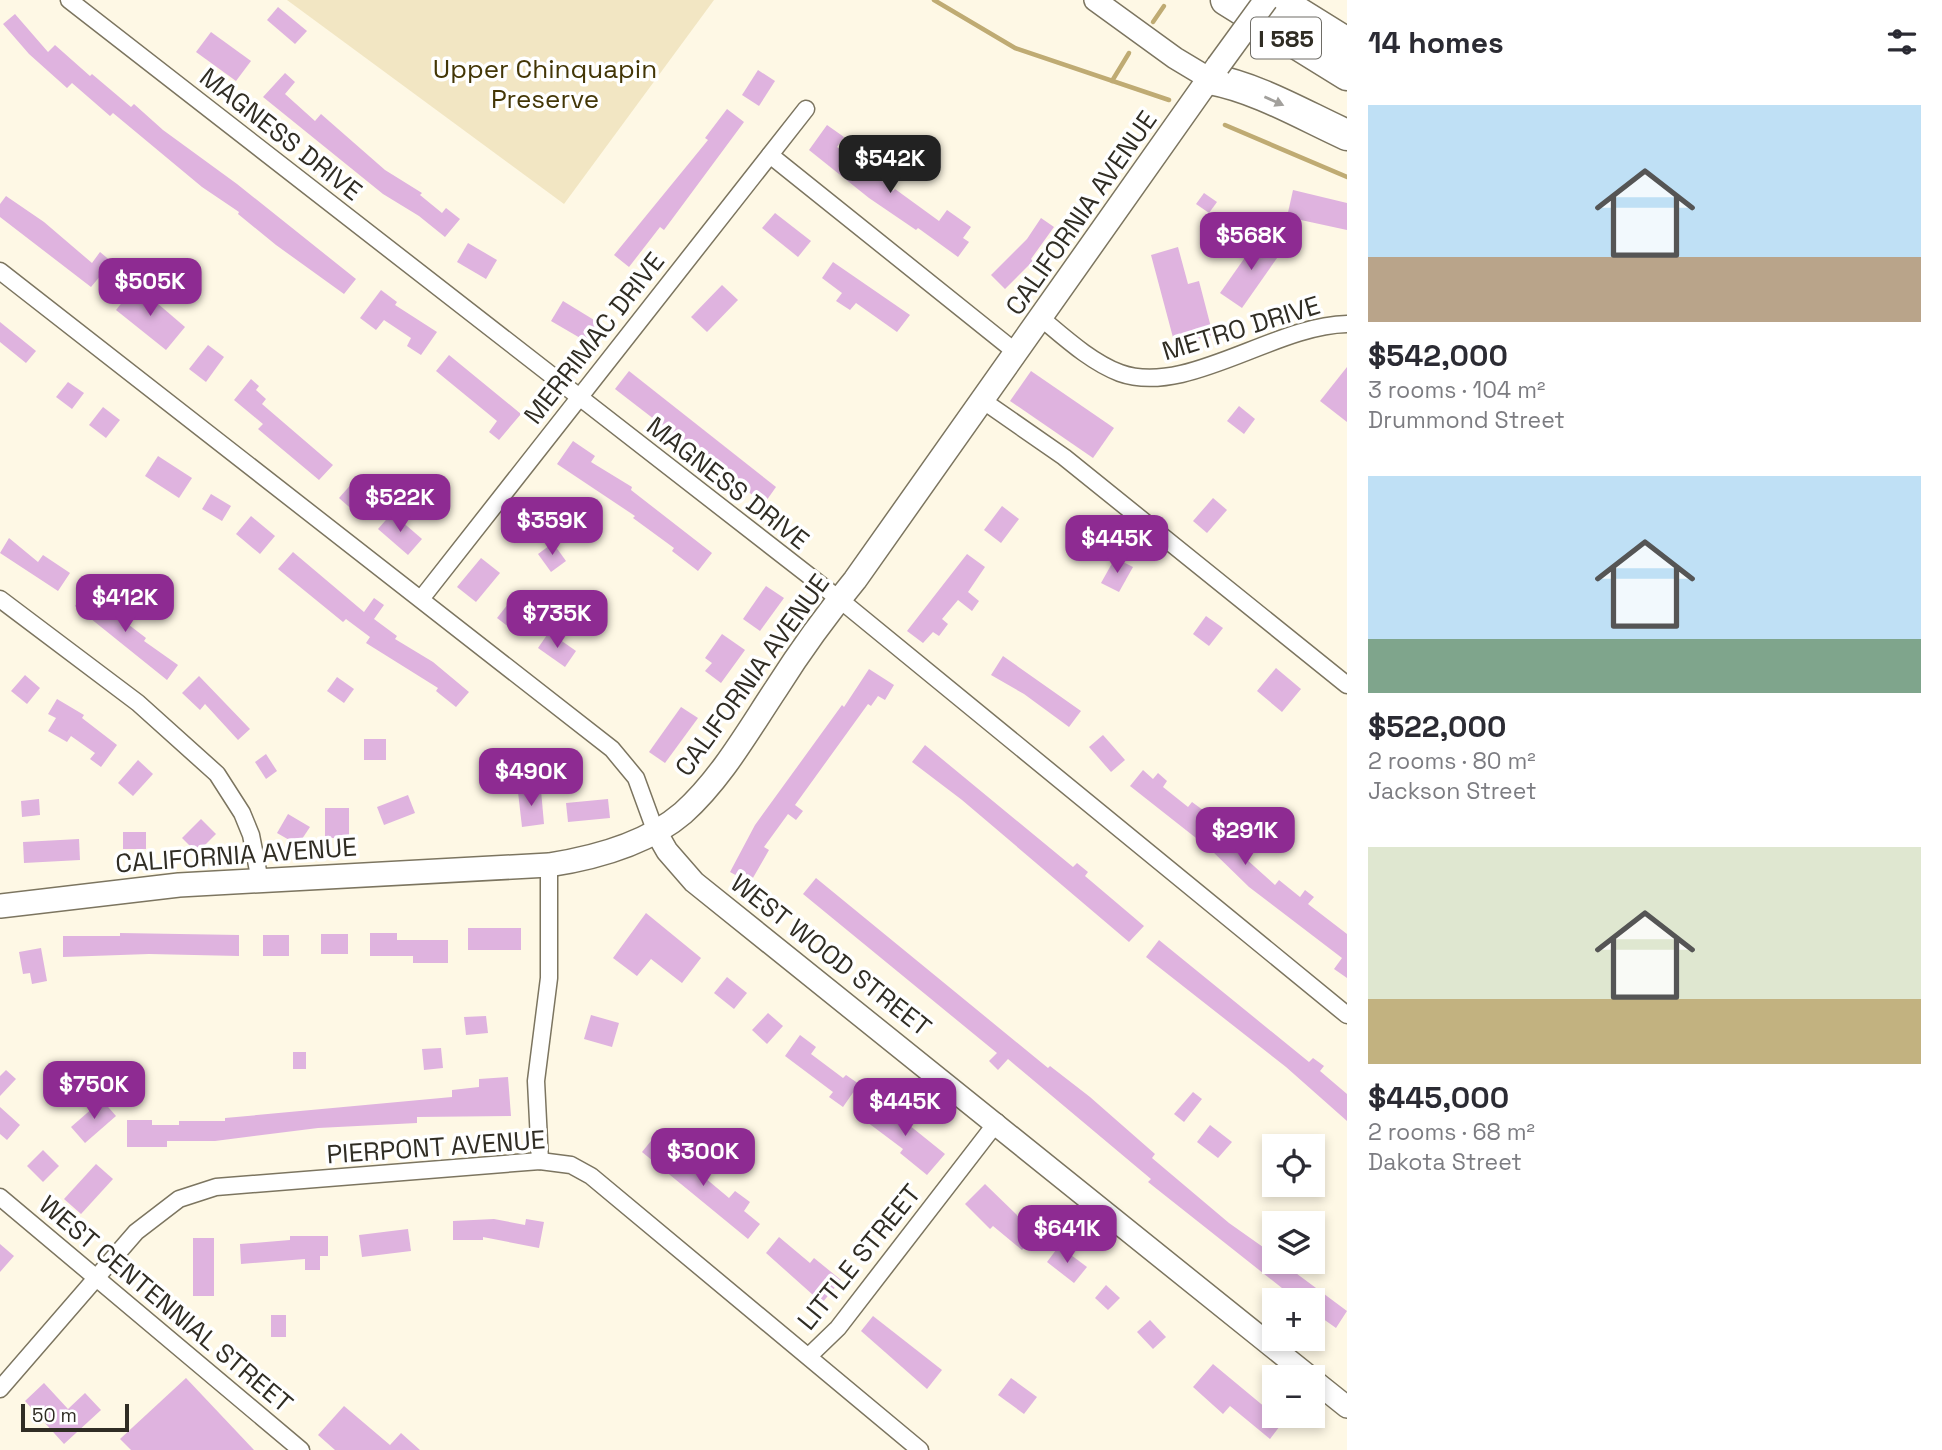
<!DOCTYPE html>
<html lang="en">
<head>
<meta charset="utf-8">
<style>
	:root { --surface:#fff; --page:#f7f7f7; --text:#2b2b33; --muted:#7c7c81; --accent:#8e2b92 }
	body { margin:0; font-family:"Space Grotesk",sans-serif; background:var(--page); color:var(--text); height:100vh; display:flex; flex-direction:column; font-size:26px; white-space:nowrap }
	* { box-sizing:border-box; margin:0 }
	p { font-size:23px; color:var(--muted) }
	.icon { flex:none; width:38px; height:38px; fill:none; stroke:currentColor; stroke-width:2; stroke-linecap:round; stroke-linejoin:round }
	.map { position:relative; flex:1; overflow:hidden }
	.side { display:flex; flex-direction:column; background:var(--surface); width:595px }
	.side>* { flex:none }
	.controls { position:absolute; left:1262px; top:1134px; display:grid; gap:14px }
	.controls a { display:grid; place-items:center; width:63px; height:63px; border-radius:0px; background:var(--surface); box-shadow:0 4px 10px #0003; font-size:35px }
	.scale { position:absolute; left:21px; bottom:18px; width:108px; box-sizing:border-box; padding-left:7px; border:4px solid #302d24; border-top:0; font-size:19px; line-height:24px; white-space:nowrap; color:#302d24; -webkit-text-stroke:5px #fff; paint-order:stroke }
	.price { position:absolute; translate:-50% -60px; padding:0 16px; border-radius:14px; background:var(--accent); color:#fff; font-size:23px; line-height:46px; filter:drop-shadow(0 2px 4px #0008) }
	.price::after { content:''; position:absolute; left:50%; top:42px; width:21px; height:16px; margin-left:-10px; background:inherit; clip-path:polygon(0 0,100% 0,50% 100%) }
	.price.selected { background:#222; color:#fff }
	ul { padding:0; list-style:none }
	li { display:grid; align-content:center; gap:14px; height:371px; padding:0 21px }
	li span { display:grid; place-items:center; height:217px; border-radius:0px; color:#555 }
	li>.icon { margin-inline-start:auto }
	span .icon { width:126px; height:126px; fill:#fffc; stroke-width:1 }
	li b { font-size:30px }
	h2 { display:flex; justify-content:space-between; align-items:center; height:84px; padding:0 21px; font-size:30px }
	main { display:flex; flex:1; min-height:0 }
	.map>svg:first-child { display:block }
	.green { fill:#f2e6c3 }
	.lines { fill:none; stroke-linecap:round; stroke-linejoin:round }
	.stream { stroke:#bfab73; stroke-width:4.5 }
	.building { fill:#dfb3df }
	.minor-casing { stroke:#7c7560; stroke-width:19 }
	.tertiary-casing { stroke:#7c7560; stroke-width:24 }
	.secondary-casing { stroke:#7c7560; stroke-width:26 }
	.motorway-casing { stroke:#7c7560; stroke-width:33 }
	.minor { stroke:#fff; stroke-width:16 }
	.tertiary { stroke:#fff; stroke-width:21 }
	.secondary { stroke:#fff; stroke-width:23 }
	.motorway { stroke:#fff; stroke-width:30 }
	.secondary-bridge-casing { stroke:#7c7560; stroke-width:26; stroke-linecap:butt }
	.secondary-bridge { stroke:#fff; stroke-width:23 }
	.oneway { fill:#a2a09c }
	.labels { text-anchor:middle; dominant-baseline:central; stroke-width:7; stroke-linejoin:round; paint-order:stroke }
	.shield { fill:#fff; stroke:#6e6c66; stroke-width:2 }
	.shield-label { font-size:24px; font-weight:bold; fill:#302d24 }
	.park-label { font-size:26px; fill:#433606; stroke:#fff }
	.street-label { font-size:26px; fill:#302d24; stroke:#fff }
</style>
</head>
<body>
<main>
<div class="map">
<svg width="1347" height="1450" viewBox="0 0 1347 1450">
	<rect width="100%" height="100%" fill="#fef8e5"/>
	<!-- green -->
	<polygon class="green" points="287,0 714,0 564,204"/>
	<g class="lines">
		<!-- stream -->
		<g class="stream">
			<polyline points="934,0 1015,48 1169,100"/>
			<polyline points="1153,22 1164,6"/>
			<polyline points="1112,81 1129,53"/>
			<polyline points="1225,125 1347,177"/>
		</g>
	</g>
	<!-- building -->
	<g class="building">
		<polygon points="278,7 307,31 295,44 267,20"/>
		<polygon points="15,14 48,52 55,45 90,76 92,74 131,107 134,104 163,130 237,184 356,279 344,294 276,245 238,214 239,212 202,187 113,113 110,116 72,83 67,88 29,54 3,24"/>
		<polygon points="211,32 251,61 236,81 196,52"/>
		<polygon points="758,70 775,81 759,106 742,95"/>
		<polygon points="285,73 295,82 285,94 315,121 321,114 385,170 422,193 420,195 442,213 446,208 460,219 445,237 419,216 383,194 263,97"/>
		<polygon points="727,109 744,122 664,230 660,227 629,267 614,255 708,140 705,138"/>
		<polygon points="827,125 844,137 837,147 856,161 858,159 893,191 895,189 939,221 947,210 971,227 963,238 969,242 958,257 918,228 916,230 869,198 809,150"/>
		<polygon points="1293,190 1347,203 1347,230 1287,217"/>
		<polygon points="1204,193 1217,202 1209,213 1196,204"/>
		<polygon points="6,196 44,222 92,263 100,252 112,262 91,287 0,217 0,204"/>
		<polygon points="775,213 811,241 798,257 762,228"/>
		<polygon points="1041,218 1054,227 1031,259 1033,261 1005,289 991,275 1027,239"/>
		<polygon points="1260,236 1282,251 1242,308 1220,293"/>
		<polygon points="468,243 497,260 486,279 457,262"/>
		<polygon points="1178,247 1188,284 1199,281 1213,335 1175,345 1151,255"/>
		<polygon points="833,262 910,315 897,332 856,303 850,310 836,301 842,293 822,278"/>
		<polygon points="136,285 185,327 166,350 116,310"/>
		<polygon points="722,285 738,300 707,332 691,317"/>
		<polygon points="381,290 397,302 395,305 437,332 421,355 407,346 411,338 384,320 376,330 360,318"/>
		<polygon points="563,301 599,323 587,342 551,321"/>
		<polygon points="0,322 36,351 26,363 0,342"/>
		<polygon points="208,345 224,357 206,382 189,369"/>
		<polygon points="449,355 521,414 499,440 489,432 497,421 436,371"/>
		<polygon points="1347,367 1347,422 1320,401"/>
		<polygon points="629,371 776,487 764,504 615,389"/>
		<polygon points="1031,371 1114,428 1093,458 1010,401"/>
		<polygon points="251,379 259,386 256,390 266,399 262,404 333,465 319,480 258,429 263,424 234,400"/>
		<polygon points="68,382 84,393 72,409 56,397"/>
		<polygon points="1239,406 1255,419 1244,434 1227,421"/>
		<polygon points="103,407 120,420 106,438 89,425"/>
		<polygon points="573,441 595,456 591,462 632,487 631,490 712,553 698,571 672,551 674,548 633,518 635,516 557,464"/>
		<polygon points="158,456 192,478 179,498 145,476"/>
		<polygon points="354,481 371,496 356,513 339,498"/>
		<polygon points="211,494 231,506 222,521 202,509"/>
		<polygon points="1213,498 1227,510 1207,533 1193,521"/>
		<polygon points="1002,506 1019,519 1001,543 984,530"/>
		<polygon points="392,513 422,539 408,555 378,529"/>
		<polygon points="251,516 275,536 260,554 236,534"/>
		<polygon points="9,538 38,562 43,555 70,573 58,591 0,553"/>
		<polygon points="553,543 566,561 551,572 538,554"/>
		<polygon points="293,552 364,612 374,598 384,605 374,619 397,636 395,639 433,662 469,692 456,707 436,691 438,688 366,643 370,637 346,619 343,622 278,569"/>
		<polygon points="967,554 985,567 968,592 979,601 972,611 958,600 942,619 948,624 939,636 933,632 923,643 907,631"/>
		<polygon points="481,558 500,573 476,602 457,587"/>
		<polygon points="1115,558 1133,567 1119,592 1101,583"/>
		<polygon points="766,586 784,598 760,631 743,619"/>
		<polygon points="90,589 107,608 146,638 144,641 178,665 167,680 75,606"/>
		<polygon points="512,599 533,615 518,634 497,618"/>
		<polygon points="1206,616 1223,628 1209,646 1193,634"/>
		<polygon points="549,632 576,651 565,667 538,648"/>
		<polygon points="722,634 745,650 721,683 705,671 712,663 705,658"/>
		<polygon points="1003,656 1081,711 1069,727 1024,694 991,675"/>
		<polygon points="1276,668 1301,689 1282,712 1257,691"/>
		<polygon points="869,669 894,685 885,700 878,696 871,706 868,704 795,805 803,811 796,820 788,814 764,847 769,850 750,883 730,872 755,825 842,705 844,707"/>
		<polygon points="25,675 40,688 27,704 11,691"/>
		<polygon points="199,676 250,729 238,740 205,704 200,710 182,693"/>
		<polygon points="337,677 354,689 344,703 327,691"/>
		<polygon points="57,699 84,715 82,718 117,745 101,767 90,759 95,753 71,736 67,742 48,731 56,718 48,714"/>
		<polygon points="681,707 698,718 665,763 649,752"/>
		<polygon points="1103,735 1125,760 1111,772 1089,747"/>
		<rect x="364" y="739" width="22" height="21"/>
		<polygon points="925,745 1073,867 1077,863 1088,872 1085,876 1144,926 1129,942 962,800 912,762"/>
		<polygon points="266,754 277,771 266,779 255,762"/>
		<polygon points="138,760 153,774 133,796 118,783"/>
		<polygon points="1143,770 1153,779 1158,773 1167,781 1163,787 1188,807 1192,802 1211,816 1206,823 1275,885 1279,880 1300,897 1305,890 1314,897 1308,904 1347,934 1347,978 1334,969 1342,958 1249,887 1210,849 1130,786"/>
		<polygon points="541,790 544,824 522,827 518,792"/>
		<polygon points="408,795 415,813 384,825 377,807"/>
		<polygon points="39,799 40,815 22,817 21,801"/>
		<polygon points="608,799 610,818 568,822 566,803"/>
		<rect x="325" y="808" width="24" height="30"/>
		<polygon points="288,814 310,827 298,845 277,833"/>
		<polygon points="201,819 216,834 197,853 182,838"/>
		<rect x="123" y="832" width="23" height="17"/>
		<polygon points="79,839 80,860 24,863 23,842"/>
		<polygon points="816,878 1048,1068 1050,1066 1090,1097 1155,1154 1152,1158 1229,1223 1270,1252 1262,1262 1281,1262 1347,1311 1336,1328 1312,1311 1312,1300 1297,1300 1148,1182 1151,1179 1008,1059 998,1070 989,1061 997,1053 803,894"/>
		<polygon points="646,913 701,958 682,983 651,959 637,976 613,958"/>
		<rect x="468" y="928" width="53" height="22"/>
		<polygon points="120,933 239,935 239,956 149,954 63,957 63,936 120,936"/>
		<polygon points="370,933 397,933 397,940 448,940 448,963 413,963 413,956 370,956"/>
		<rect x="321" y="934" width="27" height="20"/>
		<rect x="263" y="935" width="26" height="21"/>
		<polygon points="1159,940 1309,1062 1313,1058 1324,1066 1320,1071 1347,1094 1347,1121 1286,1067 1146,957"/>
		<polygon points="41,948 47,981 32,984 30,973 23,974 19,952"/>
		<polygon points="727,977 747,993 734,1009 714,993"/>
		<polygon points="768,1013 783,1026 767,1044 752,1030"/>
		<polygon points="591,1015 619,1023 612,1047 584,1039"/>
		<polygon points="486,1016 488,1033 466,1035 464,1017"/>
		<polygon points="800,1035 816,1047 811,1054 843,1078 846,1075 859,1084 843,1107 829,1097 833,1092 785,1056"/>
		<polygon points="441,1048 443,1068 424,1070 422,1049"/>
		<rect x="293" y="1052" width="13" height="17"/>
		<polygon points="6,1070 16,1079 0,1096 0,1076"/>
		<polygon points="508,1077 511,1116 417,1117 417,1123 318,1128 215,1141 167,1141 167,1147 127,1147 127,1120 152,1120 152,1125 179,1125 179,1121 225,1121 225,1118 452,1097 452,1090 479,1087 479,1079"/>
		<polygon points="1193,1092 1202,1099 1184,1122 1174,1114"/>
		<polygon points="102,1100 116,1116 85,1143 71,1127"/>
		<polygon points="878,1100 945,1154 927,1175 900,1153 903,1149 863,1119"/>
		<polygon points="0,1107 20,1125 7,1140 0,1134"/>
		<polygon points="1210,1125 1232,1142 1218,1158 1197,1142"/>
		<polygon points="655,1136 729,1198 735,1191 750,1202 744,1211 760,1224 748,1239 642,1152"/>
		<polygon points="43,1150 59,1166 43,1182 27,1166"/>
		<polygon points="96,1164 113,1179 81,1214 64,1199"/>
		<polygon points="985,1184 1021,1219 1024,1215 1040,1229 1022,1250 993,1226 990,1229 965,1204"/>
		<polygon points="494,1219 525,1225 526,1219 544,1222 539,1248 483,1237 483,1240 453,1240 453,1221"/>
		<polygon points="408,1229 411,1251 362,1257 359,1235"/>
		<polygon points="290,1236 328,1236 328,1256 320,1256 320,1270 305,1270 305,1259 241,1264 240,1244 290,1240"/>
		<polygon points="779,1237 810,1263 814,1258 841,1280 822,1303 766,1253"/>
		<rect x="193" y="1238" width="21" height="58"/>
		<polygon points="0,1244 14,1256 0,1272"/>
		<polygon points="1059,1246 1087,1267 1074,1283 1047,1262"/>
		<polygon points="1106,1285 1120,1298 1108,1310 1095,1298"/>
		<rect x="271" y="1315" width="15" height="22"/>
		<polygon points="873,1316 942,1370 927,1389 861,1331"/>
		<polygon points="1150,1320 1166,1337 1153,1349 1137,1332"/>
		<polygon points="1213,1364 1283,1422 1270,1439 1230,1406 1223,1414 1193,1387"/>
		<polygon points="186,1378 254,1450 131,1450 120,1439"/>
		<polygon points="1011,1378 1037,1397 1024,1414 998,1395"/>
		<polygon points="44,1383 68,1409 85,1393 101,1410 64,1444 25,1401"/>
		<polygon points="344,1406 390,1445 401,1433 420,1450 335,1450 318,1435"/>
	</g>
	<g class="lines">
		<defs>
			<g id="minor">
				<polyline points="69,0 839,599 1347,1015"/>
				<polyline points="770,155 1017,353"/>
				<polyline points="0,271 612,749 636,778 655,830"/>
				<path d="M1041,318C1065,338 1091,362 1120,373C1186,397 1275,325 1347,324"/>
				<polyline points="982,400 1064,457 1347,685"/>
				<polyline points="0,599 138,703 217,774 242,813 251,835 260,881"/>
				<polyline points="421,599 806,109"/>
				<polyline points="540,1161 536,1081 549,978 549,865"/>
				<polyline points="0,1197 301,1450"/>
				<polyline points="809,1356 838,1328 997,1122"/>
				<polyline points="0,1389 136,1232 179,1199 216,1187 540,1161 571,1165 591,1176 920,1450"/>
			</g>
			<g id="tertiary">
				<polyline points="1095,0 1175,58 1210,79"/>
				<polyline points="655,830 667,851 694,882 1310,1377"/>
				<polyline points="1312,1379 1347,1407"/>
			</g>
			<path id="secondary" d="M0,906L179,885L549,865C594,858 647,844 683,813C721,779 748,731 776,689C800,651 826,615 855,580L1218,66"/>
			<g id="motorway">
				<polyline points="1226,0 1347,75"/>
				<polyline points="1278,0 1347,43"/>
				<path d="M1210,79C1258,88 1303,115 1347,135"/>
			</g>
		</defs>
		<!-- minor casing -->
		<use href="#minor" class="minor-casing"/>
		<!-- tertiary casing -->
		<use href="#tertiary" class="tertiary-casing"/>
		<!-- secondary casing -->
		<use href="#secondary" class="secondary-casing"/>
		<!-- motorway casing -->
		<use href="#motorway" class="motorway-casing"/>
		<!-- minor -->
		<use href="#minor" class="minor"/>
		<!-- tertiary -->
		<use href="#tertiary" class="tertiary"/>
		<!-- secondary -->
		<use href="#secondary" class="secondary"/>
		<!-- motorway -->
		<use href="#motorway" class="motorway"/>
		<defs>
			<polyline id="secondary-bridge" points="1218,66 1266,0"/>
		</defs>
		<!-- secondary-bridge casing -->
		<use href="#secondary-bridge" class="secondary-bridge-casing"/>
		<!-- secondary-bridge -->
		<use href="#secondary-bridge" class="secondary-bridge"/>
	</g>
	<!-- one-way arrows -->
	<defs><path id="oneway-solid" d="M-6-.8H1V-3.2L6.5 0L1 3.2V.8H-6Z" transform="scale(1.75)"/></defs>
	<use class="oneway" href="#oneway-solid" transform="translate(1274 101) rotate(24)"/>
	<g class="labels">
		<!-- shield labels -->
		<rect class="shield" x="1251" y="17.5" width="70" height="41" rx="5"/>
		<g class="shield-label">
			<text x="1286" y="38">I 585</text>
		</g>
		<!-- park labels -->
		<g class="park-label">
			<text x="545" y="69">Upper Chinquapin<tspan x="545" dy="30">Preserve</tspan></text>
		</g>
		<!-- street labels -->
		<g class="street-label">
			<text transform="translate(281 134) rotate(38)">MAGNESS DRIVE</text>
			<text transform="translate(1081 213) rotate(-55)">CALIFORNIA AVENUE</text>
			<text transform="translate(1241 328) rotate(-17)">METRO DRIVE</text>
			<text transform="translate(594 338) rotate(-52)">MERRIMAC DRIVE</text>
			<text transform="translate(728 483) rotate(38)">MAGNESS DRIVE</text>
			<text transform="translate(752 675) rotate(-54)">CALIFORNIA AVENUE</text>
			<text transform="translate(236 855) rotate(-4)">CALIFORNIA AVENUE</text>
			<text transform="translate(831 955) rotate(38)">WEST WOOD STREET</text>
			<text transform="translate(436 1147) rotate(-4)">PIERPONT AVENUE</text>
			<text transform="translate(859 1257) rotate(-51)">LITTLE STREET</text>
			<text transform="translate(166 1304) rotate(40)">WEST CENTENNIAL STREET</text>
		</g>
	</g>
</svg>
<div class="controls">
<a><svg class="icon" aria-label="locate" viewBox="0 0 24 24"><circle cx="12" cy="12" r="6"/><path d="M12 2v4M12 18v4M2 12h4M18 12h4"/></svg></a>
<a><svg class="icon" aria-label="layers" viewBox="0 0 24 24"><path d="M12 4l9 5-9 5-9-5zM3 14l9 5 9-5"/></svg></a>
<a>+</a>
<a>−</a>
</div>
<div class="scale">50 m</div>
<b class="price selected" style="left:890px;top:195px">$542K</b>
<b class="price" style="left:1251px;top:272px">$568K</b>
<b class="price" style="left:150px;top:318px">$505K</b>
<b class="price" style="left:400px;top:534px">$522K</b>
<b class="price" style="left:552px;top:557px">$359K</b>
<b class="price" style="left:1117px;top:575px">$445K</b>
<b class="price" style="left:125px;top:634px">$412K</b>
<b class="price" style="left:557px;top:650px">$735K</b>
<b class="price" style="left:531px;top:808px">$490K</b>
<b class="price" style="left:1245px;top:867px">$291K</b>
<b class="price" style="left:94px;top:1121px">$750K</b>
<b class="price" style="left:905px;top:1138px">$445K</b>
<b class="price" style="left:703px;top:1188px">$300K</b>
<b class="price" style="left:1067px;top:1265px">$641K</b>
</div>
<section class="side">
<h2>14 homes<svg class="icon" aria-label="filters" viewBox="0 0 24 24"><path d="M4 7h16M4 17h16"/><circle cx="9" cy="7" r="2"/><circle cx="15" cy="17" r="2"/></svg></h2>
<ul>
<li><span style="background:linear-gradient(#bfe0f5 70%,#b9a48a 0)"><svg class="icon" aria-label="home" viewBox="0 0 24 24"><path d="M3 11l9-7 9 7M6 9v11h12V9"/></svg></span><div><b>$542,000</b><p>3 rooms · 104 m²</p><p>Drummond Street</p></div></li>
<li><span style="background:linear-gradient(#bfe0f5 75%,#7fa58c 0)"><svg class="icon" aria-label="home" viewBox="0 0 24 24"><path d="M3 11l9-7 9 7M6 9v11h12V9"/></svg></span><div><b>$522,000</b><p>2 rooms · 80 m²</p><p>Jackson Street</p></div></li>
<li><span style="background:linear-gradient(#dfe7d0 70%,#c2b280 0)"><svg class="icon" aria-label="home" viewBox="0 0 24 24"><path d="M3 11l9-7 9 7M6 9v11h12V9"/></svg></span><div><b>$445,000</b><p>2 rooms · 68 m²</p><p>Dakota Street</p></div></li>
</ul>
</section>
</main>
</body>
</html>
